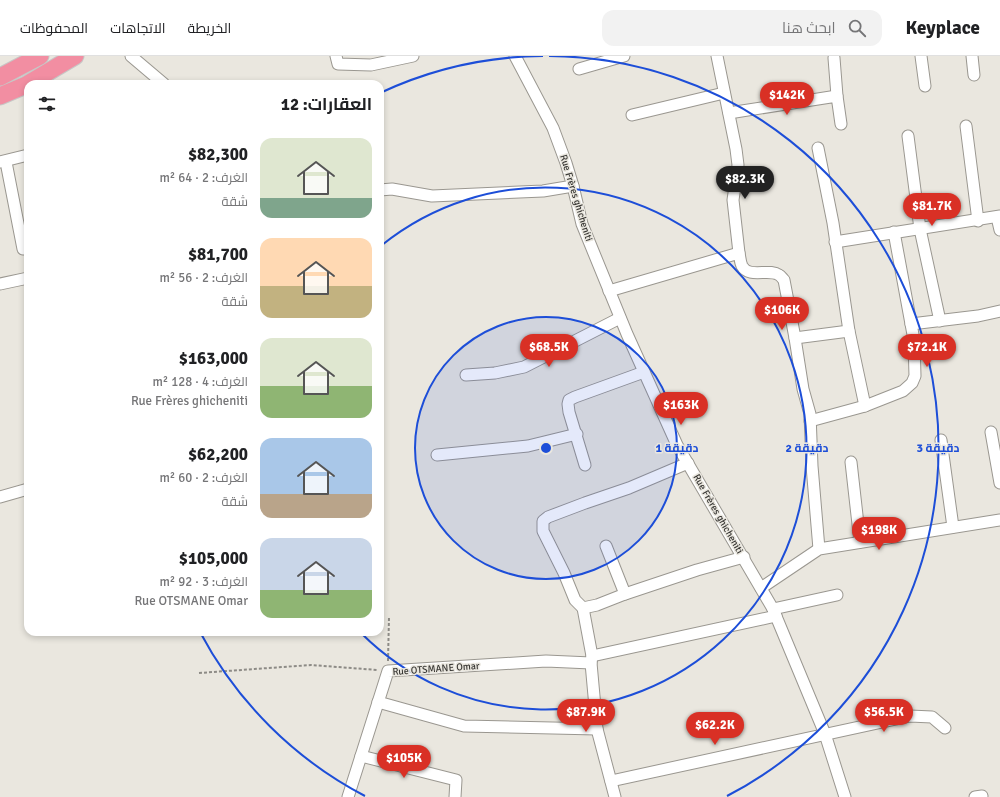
<!DOCTYPE html>
<html lang="ar">
<head>
<meta charset="utf-8">
<style>
	:root { --surface:#fff; --page:#f2f2f2; --text:#202124; --muted:#757577; --line:#e0e0e0; --accent:#d93025 }
	body { margin:0; font-family:Signika,Cairo,sans-serif; background:var(--page); color:var(--text); direction:rtl; height:100vh; display:flex; flex-direction:column; font-size:15px; white-space:nowrap }
	* { box-sizing:border-box; margin:0 }
	p { font-size:13px; color:var(--muted) }
	.icon { flex:none; width:22px; height:22px; fill:none; stroke:currentColor; stroke-width:2; stroke-linecap:round; stroke-linejoin:round }
	.map { position:relative; flex:1; overflow:hidden; direction:ltr }
	.details { position:absolute; left:24px; top:24px; width:360px; height:556px; display:flex; flex-direction:column; background:var(--surface); border-radius:12px; box-shadow:0 2px 6px #0003; direction:rtl }
	.details>* { flex:none }
	.price { position:absolute; translate:-50% -34px; padding:0 9px; border-radius:14px; background:var(--accent); color:#fff; font-size:13px; line-height:26px; filter:drop-shadow(0 1px 2px #0008) }
	.price::after { content:''; position:absolute; left:50%; top:24px; width:12px; height:9px; margin-left:-6px; background:inherit; clip-path:polygon(0 0,100% 0,50% 100%) }
	.price.current { background:#222; color:#fff }
	ul { padding:0; list-style:none }
	li { display:flex; align-items:center; gap:12px; height:100px; padding:0 12px }
	li span { display:grid; place-items:center; flex:none; width:112px; height:80px; border-radius:12px; color:#555 }
	li>.icon { margin-inline-start:auto }
	span .icon { width:48px; height:48px; fill:#fffc; stroke-width:1 }
	li b { font-size:17px }
	h2 { display:flex; justify-content:space-between; align-items:center; height:48px; padding:0 12px; font-size:17px }
	header { display:flex; align-items:center; gap:24px; box-sizing:border-box; height:56px; padding:0 20px; background:var(--surface); border-bottom:1px solid var(--line) }
	header strong { font-size:19px }
	nav { display:flex; gap:22px; margin-inline-start:auto; font-size:14px }
	.search { width:280px; height:36px; background:var(--page); display:flex; align-items:center; gap:10px; box-sizing:border-box; padding:0 14px; border-radius:12px; color:var(--muted); font-size:15px }
	.map>svg:first-child { display:block }
	.lines { fill:none; stroke-linecap:round; stroke-linejoin:round }
	.minor-casing { stroke:#9a9790; stroke-width:13 }
	.highway-casing { stroke:#c7c7c6; stroke-width:19 }
	.path { stroke:#8d8b86; stroke-width:2; stroke-dasharray:3 2; stroke-linecap:butt }
	.minor { stroke:#fff; stroke-width:11 }
	.highway { stroke:#f28ea2; stroke-width:17 }
	.ring { fill:none; stroke:#1d4ed8; stroke-width:2 }
	.labels { text-anchor:middle; dominant-baseline:central; stroke-width:3; stroke-linejoin:round; paint-order:stroke }
	.street-label { font-size:10px; fill:#383734; stroke:#eae7df }
	.centre { fill:#1d4ed8; stroke:#eae7df; stroke-width:2 }
	.ring-label { font-size:12px; text-anchor:middle; font-weight:bold; fill:#1d4ed8; stroke:#eae7df; stroke-width:3; stroke-linejoin:round; paint-order:stroke }
</style>
</head>
<body>
<header>
<strong>Keyplace</strong>
<div class="search"><svg class="icon" aria-label="search" viewBox="0 0 24 24"><circle cx="10" cy="10" r="6"/><path d="M15 15l6 6"/></svg>ابحث هنا</div>
<nav><a>الخريطة</a><a>الاتجاهات</a><a>المحفوظات</a></nav>
</header>
<div class="map">
<svg width="1000" height="741" viewBox="0 0 1000 741">
	<rect width="100%" height="100%" fill="#eae7df"/>
	<g class="lines">
		<defs>
			<g id="minor">
				<polyline points="131,0 164,28"/>
				<polyline points="336,0 338,8 371,9 413,0"/>
				<polyline points="515,0 553,72 566,107 573,130 582,168 627,278 677,389 773,553 825,678 845,741"/>
				<polyline points="717,0 736,93 738,109 733,144 739,197"/>
				<polyline points="921,0 925,30"/>
				<polyline points="972,0 974,19"/>
				<polyline points="834,2 837,40"/>
				<polyline points="579,13 624,0"/>
				<polyline points="729,57 837,40 841,68"/>
				<polyline points="632,59 724,37"/>
				<polyline points="966,70 978,165"/>
				<polyline points="908,80 920,173 940,265"/>
				<polyline points="818,92 833,167 849,275 865,350"/>
				<polyline points="0,106 28,99"/>
				<polyline points="6,106 23,193"/>
				<polyline points="380,134 392,133 432,140 543,135 573,130"/>
				<polyline points="997,161 1000,174"/>
				<polyline points="835,186 1000,160"/>
				<polyline points="0,228 28,222"/>
				<path d="M609,235L739,197C740,201 740,206 742,210C749,223 769,212 779,219C781,220 782,222 784,224L795,282L803,333L810,358L812,410L819,493"/>
				<polyline points="911,268 978,260 1000,255"/>
				<polyline points="795,282 849,275"/>
				<polyline points="466,319 495,317 524,311 620,262"/>
				<polyline points="810,365 865,350 903,335 912,327 915,320 914,284 894,176"/>
				<polyline points="991,376 1000,427"/>
				<polyline points="941,384 953,471"/>
				<polyline points="437,399 528,390 577,378"/>
				<polyline points="851,406 860,486"/>
				<polyline points="585,409 569,356 568,348 569,344 575,341 644,316"/>
				<polyline points="0,441 28,433"/>
				<polyline points="606,490 625,538 597,549 583,552 575,544 564,517 543,475 543,465 548,461 585,447 629,432 688,407"/>
				<polyline points="761,532 819,493 1000,464"/>
				<polyline points="625,538 697,514 744,501"/>
				<polyline points="583,552 592,600 591,607 597,673 615,741"/>
				<polyline points="773,553 837,539"/>
				<polyline points="592,600 776,560"/>
				<polyline points="378,646 464,670 597,673"/>
				<polyline points="361,700 456,724 455,741"/>
				<polyline points="611,725 910,660 932,661 945,672"/>
				<polyline points="348,741 388,615 546,605 591,607"/>
				<polyline points="975,741 982,740"/>
			</g>
			<g id="highway">
				<polyline points="0,21 40,0"/>
				<polyline points="0,40 26,29 75,0"/>
			</g>
		</defs>
		<!-- minor casing -->
		<use href="#minor" class="minor-casing"/>
		<!-- highway casing -->
		<use href="#highway" class="highway-casing"/>
		<!-- path -->
		<g class="path">
			<polyline points="388,605 389,561"/>
			<polyline points="199,617 311,609 377,614"/>
		</g>
		<!-- minor -->
		<use href="#minor" class="minor"/>
		<!-- highway -->
		<use href="#highway" class="highway"/>
	</g>
	<!-- distance rings -->
	<circle cx="546" cy="392" r="131" fill="#1d4ed8" fill-opacity=".12"/>
	<g class="ring">
		<circle cx="546" cy="392" r="131"/>
		<path d="M382 189A261 261 0 1 1 361 577"/>
		<path d="M365 740A392 392 0 0 1 200 576M380 37A392 392 0 0 1 543 0M549 0A392 392 0 0 1 727 740"/>
	</g>
	<g class="labels">
		<!-- street labels -->
		<g class="street-label">
			<text transform="translate(576 142) rotate(73)">Rue Frères ghicheniti</text>
			<text transform="translate(718 458) rotate(60)">Rue Frères ghicheniti</text>
			<text transform="translate(436 613) rotate(-4)">Rue OTSMANE Omar</text>
		</g>
	</g>
	<circle cx="546" cy="392" r="6" class="centre"/>
	<g class="ring-label">
		<text x="677" y="396">1 دقيقة</text>
		<text x="807" y="396">2 دقيقة</text>
		<text x="938" y="396">3 دقيقة</text>
	</g>
</svg>
<b class="price" style="left:787px;top:60px">$142K</b>
<b class="price current" style="left:745px;top:144px">$82.3K</b>
<b class="price" style="left:932px;top:171px">$81.7K</b>
<b class="price" style="left:782px;top:275px">$106K</b>
<b class="price" style="left:549px;top:312px">$68.5K</b>
<b class="price" style="left:927px;top:312px">$72.1K</b>
<b class="price" style="left:681px;top:370px">$163K</b>
<b class="price" style="left:879px;top:495px">$198K</b>
<b class="price" style="left:586px;top:677px">$87.9K</b>
<b class="price" style="left:884px;top:677px">$56.5K</b>
<b class="price" style="left:715px;top:690px">$62.2K</b>
<b class="price" style="left:404px;top:723px">$105K</b>
<section class="details">
<h2>العقارات: 12<svg class="icon" aria-label="filters" viewBox="0 0 24 24"><path d="M4 7h16M4 17h16"/><circle cx="9" cy="7" r="2"/><circle cx="15" cy="17" r="2"/></svg></h2>
<ul>
<li><span style="background:linear-gradient(#dfe7d0 75%,#7fa58c 0)"><svg class="icon" aria-label="home" viewBox="0 0 24 24"><path d="M3 11l9-7 9 7M6 9v11h12V9"/></svg></span><div><b>$82,300</b><p>الغرف: 2 · 64 m²</p><p>شقة</p></div></li>
<li><span style="background:linear-gradient(#ffd9b3 60%,#c2b280 0)"><svg class="icon" aria-label="home" viewBox="0 0 24 24"><path d="M3 11l9-7 9 7M6 9v11h12V9"/></svg></span><div><b>$81,700</b><p>الغرف: 2 · 56 m²</p><p>شقة</p></div></li>
<li><span style="background:linear-gradient(#dfe7d0 60%,#8fb573 0)"><svg class="icon" aria-label="home" viewBox="0 0 24 24"><path d="M3 11l9-7 9 7M6 9v11h12V9"/></svg></span><div><b>$163,000</b><p>الغرف: 4 · 128 m²</p><p>Rue Frères ghicheniti</p></div></li>
<li><span style="background:linear-gradient(#a9c7e8 70%,#b9a48a 0)"><svg class="icon" aria-label="home" viewBox="0 0 24 24"><path d="M3 11l9-7 9 7M6 9v11h12V9"/></svg></span><div><b>$62,200</b><p>الغرف: 2 · 60 m²</p><p>شقة</p></div></li>
<li><span style="background:linear-gradient(#c9d6e8 65%,#8fb573 0)"><svg class="icon" aria-label="home" viewBox="0 0 24 24"><path d="M3 11l9-7 9 7M6 9v11h12V9"/></svg></span><div><b>$105,000</b><p>الغرف: 3 · 92 m²</p><p>Rue OTSMANE Omar</p></div></li>
</ul>
</section>
</div>
</body>
</html>
